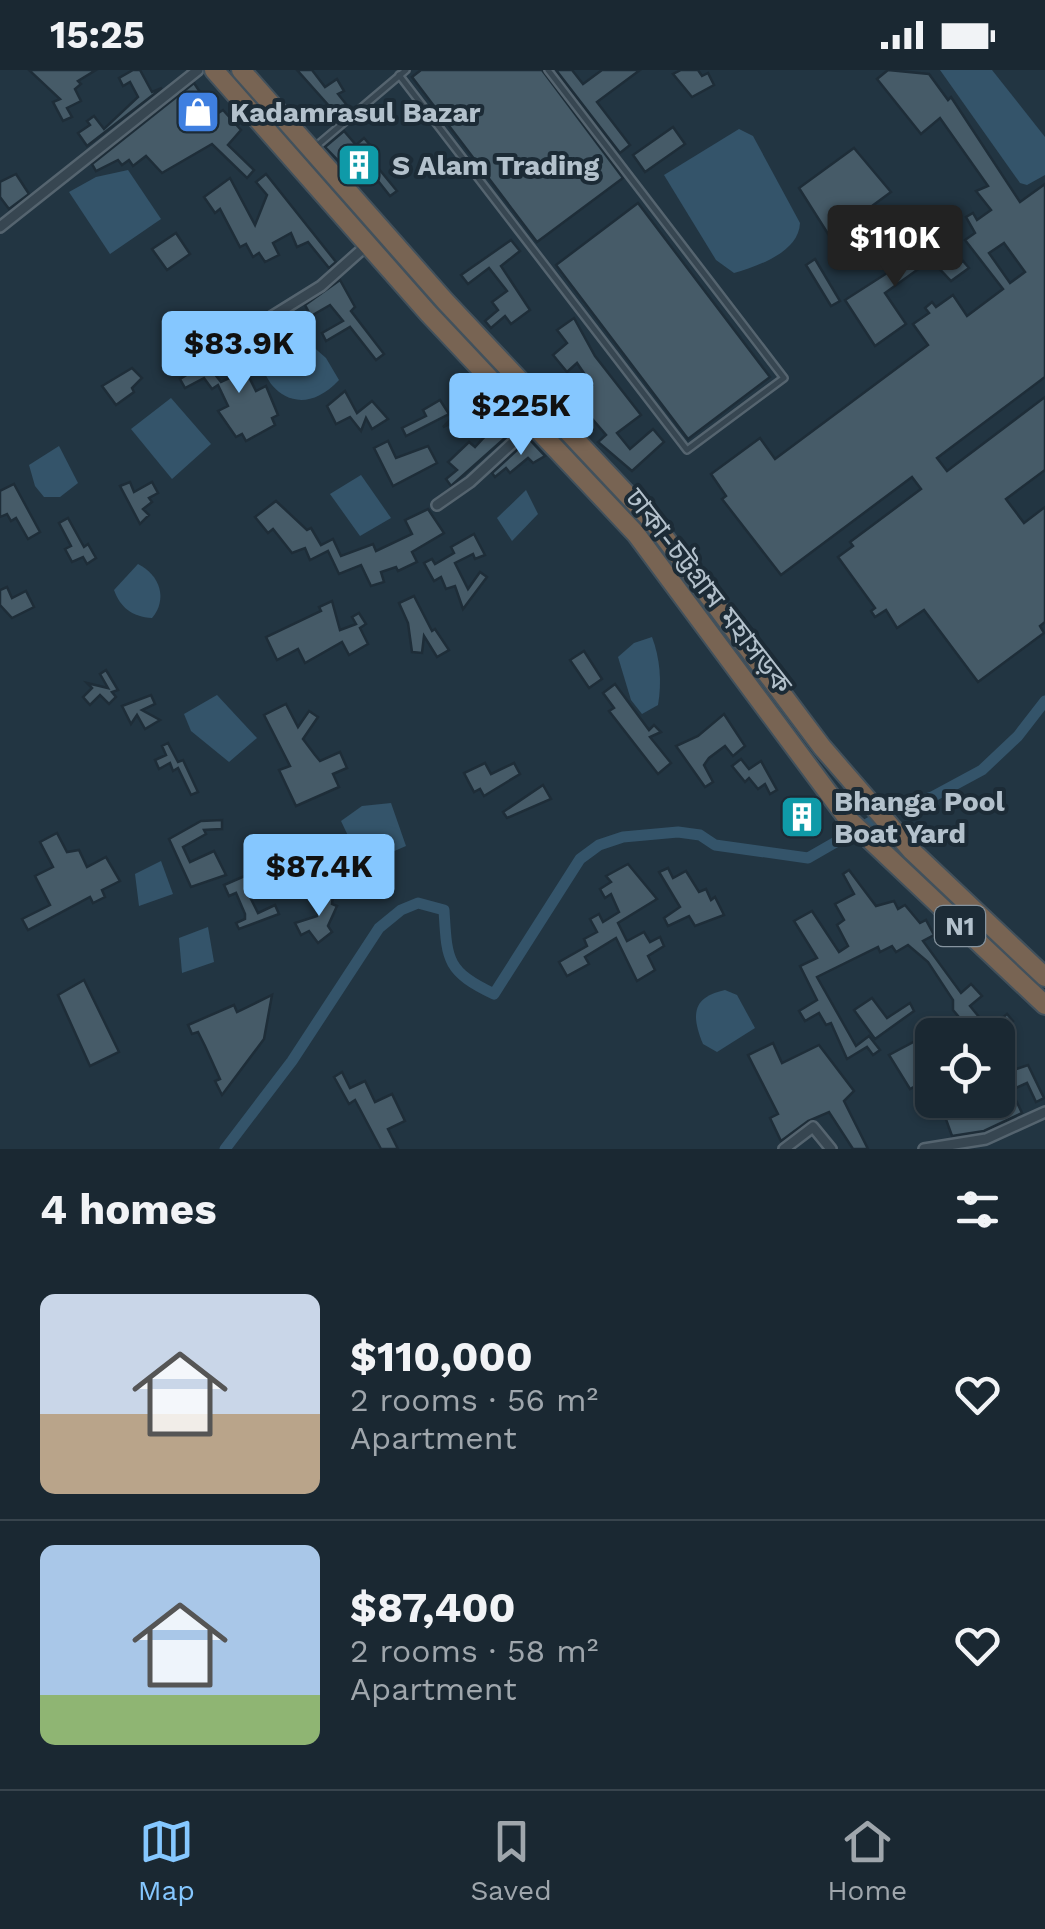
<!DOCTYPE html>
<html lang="en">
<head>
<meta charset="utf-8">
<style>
	:root { --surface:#1a2832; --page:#27343e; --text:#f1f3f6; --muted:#9fa6ac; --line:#38444d; --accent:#85c7ff }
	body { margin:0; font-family:"Work Sans","Noto Sans Bengali",sans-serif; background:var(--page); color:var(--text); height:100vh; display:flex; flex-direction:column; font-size:38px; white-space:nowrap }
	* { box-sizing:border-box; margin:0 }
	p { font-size:32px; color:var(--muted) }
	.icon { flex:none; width:55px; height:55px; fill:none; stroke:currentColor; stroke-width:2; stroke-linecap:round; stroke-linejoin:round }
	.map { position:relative; height:1079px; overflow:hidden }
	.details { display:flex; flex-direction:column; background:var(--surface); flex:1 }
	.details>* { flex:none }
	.fabs { position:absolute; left:915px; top:948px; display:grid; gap:20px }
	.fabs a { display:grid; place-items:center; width:100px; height:100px; border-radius:15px; background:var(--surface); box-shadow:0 2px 8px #0004,0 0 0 2px var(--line); font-size:50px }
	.price { position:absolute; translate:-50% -85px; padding:0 22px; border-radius:10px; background:var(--accent); color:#111; font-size:32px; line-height:65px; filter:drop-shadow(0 2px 5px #0008) }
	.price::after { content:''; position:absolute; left:50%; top:60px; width:30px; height:22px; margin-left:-15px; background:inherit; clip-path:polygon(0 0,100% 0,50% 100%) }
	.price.active { background:#222; color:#fff }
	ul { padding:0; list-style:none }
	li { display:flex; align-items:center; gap:30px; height:250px; padding:0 40px }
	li+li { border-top:2px solid var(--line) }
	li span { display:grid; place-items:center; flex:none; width:280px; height:200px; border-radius:15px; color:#555 }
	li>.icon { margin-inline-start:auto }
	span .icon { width:120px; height:120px; fill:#fffc; stroke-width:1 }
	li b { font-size:42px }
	h2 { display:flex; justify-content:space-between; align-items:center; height:120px; padding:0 40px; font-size:42px }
	.status { display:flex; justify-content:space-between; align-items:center; height:70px; padding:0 50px; background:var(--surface); direction:ltr }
	.status svg { height:28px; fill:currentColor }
	.menu { display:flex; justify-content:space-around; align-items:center; height:140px; border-top:2px solid var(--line); background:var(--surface); font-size:28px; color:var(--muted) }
	.menu a { display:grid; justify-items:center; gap:5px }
	.menu .active { color:var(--accent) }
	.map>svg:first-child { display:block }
	.water { fill:#34546a }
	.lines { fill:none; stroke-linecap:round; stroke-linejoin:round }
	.canal { stroke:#34546a; stroke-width:11 }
	.building { fill:#465b68; stroke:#1e2d38; stroke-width:2.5; fill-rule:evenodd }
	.lane-casing { stroke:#55646f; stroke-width:10 }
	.street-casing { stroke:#55646f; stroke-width:14 }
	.highway-casing { stroke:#42515c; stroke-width:22 }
	.lane { stroke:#374651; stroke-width:5 }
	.street { stroke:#374651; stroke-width:9 }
	.highway { stroke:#786453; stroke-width:18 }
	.labels { text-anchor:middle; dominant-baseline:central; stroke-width:8; stroke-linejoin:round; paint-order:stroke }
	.shield { fill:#1c2b36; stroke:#86949f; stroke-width:2.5 }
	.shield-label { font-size:25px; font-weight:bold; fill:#b3c1cc }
	.poi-label { font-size:28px; font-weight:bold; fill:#b3c1cc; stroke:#1c2b36; text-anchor:start }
	.street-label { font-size:28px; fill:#b3c1cc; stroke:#1c2b36 }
</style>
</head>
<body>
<div class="status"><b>15:25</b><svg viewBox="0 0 49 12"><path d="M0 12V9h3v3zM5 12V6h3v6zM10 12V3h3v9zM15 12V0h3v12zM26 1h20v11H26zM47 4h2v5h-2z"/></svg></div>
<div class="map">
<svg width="1045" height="1079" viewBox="0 0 1045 1079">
	<rect width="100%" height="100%" fill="#223542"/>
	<!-- water -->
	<g class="water">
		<polygon points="940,0 992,0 1045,67 1045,105 1027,115 1020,113"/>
		<path d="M739,59L753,66L800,153C799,182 758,196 734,203L716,190L664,105Z"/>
		<polygon points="128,100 161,149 110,184 69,122 96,107"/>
		<path d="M294,260L326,288L339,310C288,365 242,291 271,269C276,264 288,263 294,260Z"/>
		<polygon points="171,328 211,374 172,409 131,359"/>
		<polygon points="59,376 78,413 60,427 44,427 35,416 29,395"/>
		<polygon points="361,405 391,448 360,466 330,424"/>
		<polygon points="526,420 538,444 512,471 497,448"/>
		<path d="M138,494C160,505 168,529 152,548C132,547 120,537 114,520Z"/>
		<path d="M652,567C660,588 662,612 658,635L642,644L631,630L618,587L634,573Z"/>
		<polygon points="217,625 257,668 229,692 191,661 184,644"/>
		<polygon points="391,733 406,776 362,795 341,751 362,736"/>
		<polygon points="161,791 173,824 139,836 135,804"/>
		<polygon points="208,857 214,892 182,903 179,868"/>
		<path d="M725,920L737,925L755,958L717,982L703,974C691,945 692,927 725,920Z"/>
	</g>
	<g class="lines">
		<!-- canal -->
		<path class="canal" d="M225,1079L292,991L379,858L401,840L418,833L444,840C447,890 446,901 494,924L580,789L599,775L623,767L678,762L700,765L715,775L808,788L895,738L932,727L982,700L1018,666L1045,631"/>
	</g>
	<!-- building -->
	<g class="building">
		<polygon points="29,0 96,0 78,11 81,14 75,19 81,31 67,38 72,47 63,51 53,32 60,29"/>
		<polygon points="133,0 140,0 152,22 162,18 87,76 78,63 90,55 87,51 94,46 104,59 138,27 130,12 123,16 119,8"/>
		<polygon points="297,0 312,0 325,17 337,9 344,21 338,24 350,39 339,47"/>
		<polygon points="421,0 542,0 623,108 537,172 412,7"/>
		<polygon points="556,0 572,0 583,14 602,0 640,0 597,32 630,75 620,83"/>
		<polygon points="681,0 698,0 702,6 708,3 714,15 692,27 673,4"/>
		<path d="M888,0L929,4L948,30L951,27L1020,132L1045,114V307L937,388L947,401L1045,327V400L1006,429L1024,453L1045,437V552L1040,556L1044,563L978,612L924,540L897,558L886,540L875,547L871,541L875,538L838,487L853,476L850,472L921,419L912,407L781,505L722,429L726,426L711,404L760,368L775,389L928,275L913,254L929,243L925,238L932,232L936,237L953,225L967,246L1003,219L965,170L975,163L966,147L973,143L977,150L991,140L976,121L988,116L940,48L921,64L877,9ZM1004,173L1025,202L1010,213L989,183Z"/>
		<polygon points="194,13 215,45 223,40 241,60 228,75 254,100 247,108 212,74 162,103 146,86 133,96 129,90 122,95 118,90 96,101 92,94"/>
		<polygon points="673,57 685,74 645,102 633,85"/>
		<polygon points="344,61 356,75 364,68 377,83 370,88 397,121 390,126 371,102 359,112 325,77"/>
		<polygon points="854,78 891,122 830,167 799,118"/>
		<polygon points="16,104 29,124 9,139 0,127 0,112"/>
		<polygon points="266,104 336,192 329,198 308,172 297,177 291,163 273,173 279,185 265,192 259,183 253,187 246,174 240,177 220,139 215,143 204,127 230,108 255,155 267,125 256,112"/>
		<polygon points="638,133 770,307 688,369 556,195"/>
		<polygon points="176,163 190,184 167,200 152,179"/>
		<polygon points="905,167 916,183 924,177 929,183 939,177 955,197 963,191 969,198 951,211 931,190 885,223 906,254 875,276 845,230 898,196 887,180"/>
		<polygon points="511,170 520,181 501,196 530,240 511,254 505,246 491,258 485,251 498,240 492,232 507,221 489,198 468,214 461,205"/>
		<polygon points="815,189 840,231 831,236 806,195"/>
		<polygon points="340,210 355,237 351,241 384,284 376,290 350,257 326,271 322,263 343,251 330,235 311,246 305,235"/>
		<polygon points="574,248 595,286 641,345 617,363 630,379 653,359 664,372 632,401 598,372 606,365 575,329 592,315 577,293 567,302 553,285 567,273 557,260"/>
		<polygon points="238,271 249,292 243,295 256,321 266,316 278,345 272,348 275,355 246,371 242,364 236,367 218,341 228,336 218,315 212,319 204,308 185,318 180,309 206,293 221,312 236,305 222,279"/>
		<polygon points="132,298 142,308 132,318 134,322 116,335 102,316"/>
		<polygon points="345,321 357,343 372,331 388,349 372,359 366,348 361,361 350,347 336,354 327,336"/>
		<polygon points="440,330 449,344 406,366 402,358 426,346 423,340"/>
		<polygon points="466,333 505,368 451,416 446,409 457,400 448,392 469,372 475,377 487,364 466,346 443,357"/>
		<polygon points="529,369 545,386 533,393 528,388 510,403 506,398 495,407 492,403"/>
		<polygon points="388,371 396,388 428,376 437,393 393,416 374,378"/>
		<polygon points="130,412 134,422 152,412 158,423 149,428 152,432 143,439 149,445 140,454 120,416"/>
		<polygon points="14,414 40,462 28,469 16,448 11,451 7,444 0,447 0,421"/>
		<polygon points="276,431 307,460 311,458 321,475 333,469 341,486 373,474 376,481 412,464 405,450 428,439 444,463 412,482 417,492 398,501 396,497 381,502 384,512 371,516 361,495 339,504 328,481 310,490 305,478 292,483 273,459 268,463 255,447"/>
		<polygon points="68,448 84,477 88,474 96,488 87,494 83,487 72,492 65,479 71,476 59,453"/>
		<polygon points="474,464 485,485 475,489 473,484 455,493 468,519 480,502 487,507 463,539 455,516 446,519 441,507 434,511 424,493 432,489 435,494 454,483 451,477"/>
		<polygon points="7,517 12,528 26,521 34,537 12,548 0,535 0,520"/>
		<polygon points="414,526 432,561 435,559 449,580 437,587 424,566 422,583 412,582 408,553 399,533"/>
		<polygon points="332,531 340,560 356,554 352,547 359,543 366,554 360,558 368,574 349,585 342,572 305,593 298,579 277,590 266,567 321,541 319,537"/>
		<polygon points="584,581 602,609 589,618 570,590"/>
		<polygon points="106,600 118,620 112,622 116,627 109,634 100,625 90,635 83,627 92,618 87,613 108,618 100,604"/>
		<polygon points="615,614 649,660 654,655 661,662 650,667 671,693 658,704 609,641 614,638 603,623"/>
		<polygon points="151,625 155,634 142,640 160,650 145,659 137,645 131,654 122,636"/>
		<polygon points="286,634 298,657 309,641 318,647 303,669 315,685 320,691 340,682 347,698 333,704 339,717 296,736 279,700 290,696 264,645"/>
		<polygon points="724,644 745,676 733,686 725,676 709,688 704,695 713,712 705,717 676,676 698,666"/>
		<polygon points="168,673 178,692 183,690 198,722 191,725 178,698 173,701 170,693 159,699 155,690 166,685 162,676"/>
		<polygon points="741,689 749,699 761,691 777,720 770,724 765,714 758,719 749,708 745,712 732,696"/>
		<polygon points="485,693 491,704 514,693 520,704 484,726 480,719 474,722 464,703"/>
		<polygon points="543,715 551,729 507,748 503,742"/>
		<polygon points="222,750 222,759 204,760 206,764 183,777 190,792 214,781 226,805 191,817 169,769 201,751"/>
		<polygon points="57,763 67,782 79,780 87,797 106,787 120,811 102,820 105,827 93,833 90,827 28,860 22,849 50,835 35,806 53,797 40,772"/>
		<polygon points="628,794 657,829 618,853 627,871 644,862 650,872 660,867 664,876 648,886 655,900 637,911 616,868 585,887 589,894 567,906 559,892 587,876 584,869 597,862 590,849 599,844 603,852 619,842 611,824 605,828 600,819 611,812 606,806"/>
		<polygon points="668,798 673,808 686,801 699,822 706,819 711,830 715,827 724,845 695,856 689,846 668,856 664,848 680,837 659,802"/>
		<polygon points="849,800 876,836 894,831 898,839 905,835 920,853 926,850 934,865 923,871 961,923 971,914 982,926 970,936 989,959 1007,944 1013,951 997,965 974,965 953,940 953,930 928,892 908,875 896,882 892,876 880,882 878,877 817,907 856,976 869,966 880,980 873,985 867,977 847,989 831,953 826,955 819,943 805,951 799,941 817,930 800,896 817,888 794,851 812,841 839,882 848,876 837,855 844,850 835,834 854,824 843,804"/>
		<polygon points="247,805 252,816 246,819 258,843 275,835 279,844 239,859 236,853 245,849 245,844 236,823 229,826 224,815"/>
		<polygon points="320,823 333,825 332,834 337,836 328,856 332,862 318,873 309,861 301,865 295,853 317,846"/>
		<polygon points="84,910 119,982 90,996 58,925"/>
		<polygon points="272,925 264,969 222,1025 215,1011 220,1009 205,976 198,962 192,964 188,955 234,935 237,942"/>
		<polygon points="872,928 887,948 910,933 914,941 875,969 854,940"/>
		<polygon points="921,968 930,984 924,987 932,1007 910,1019 889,985"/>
		<polygon points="773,973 782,993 819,975 854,1021 844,1031 868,1079 853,1079 829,1042 808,1051 781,1071 770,1048 778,1044 748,985"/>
		<polygon points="1028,995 1044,1028 1036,1032 1027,1013 1007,1022 999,1005"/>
		<polygon points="342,1002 350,1018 365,1011 375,1032 392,1024 405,1051 388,1059 398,1079 381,1079 355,1030 349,1034 334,1007"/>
		<polygon points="1012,1022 1022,1043 984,1061 952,1066 939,1030 965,1030 970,1042"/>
	</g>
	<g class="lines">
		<defs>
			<g id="lane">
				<polyline points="399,5 687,380 784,308 548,0"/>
				<polyline points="314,78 406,0"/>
			</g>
			<g id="street">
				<polyline points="0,157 198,0"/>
				<polyline points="263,252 321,216 367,175"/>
				<polyline points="437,435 470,412 532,355"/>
				<polyline points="784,1079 813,1057 831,1079"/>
				<polyline points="924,1079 986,1069 1045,1042"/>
			</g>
			<g id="highway">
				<polyline points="214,0 428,243 636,464 847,748 1045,935"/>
				<polyline points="241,0 445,231 653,452 822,677 912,781 1045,907"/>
			</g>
		</defs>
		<!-- lane casing -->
		<use href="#lane" class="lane-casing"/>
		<!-- street casing -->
		<use href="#street" class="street-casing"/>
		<!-- highway casing -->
		<use href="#highway" class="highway-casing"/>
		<!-- lane -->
		<use href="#lane" class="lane"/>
		<!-- street -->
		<use href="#street" class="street"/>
		<!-- highway -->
		<use href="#highway" class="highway"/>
	</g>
	<!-- icons -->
	<defs>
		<symbol id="shop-square" viewBox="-11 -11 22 22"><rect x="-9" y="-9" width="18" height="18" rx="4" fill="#3f7fe0" stroke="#1c2b36"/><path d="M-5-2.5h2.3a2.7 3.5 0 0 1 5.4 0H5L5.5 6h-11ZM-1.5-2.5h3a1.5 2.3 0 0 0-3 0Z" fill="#fff"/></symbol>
		<symbol id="building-square" viewBox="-11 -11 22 22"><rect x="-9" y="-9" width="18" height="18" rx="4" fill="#0f9aa8" stroke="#1c2b36"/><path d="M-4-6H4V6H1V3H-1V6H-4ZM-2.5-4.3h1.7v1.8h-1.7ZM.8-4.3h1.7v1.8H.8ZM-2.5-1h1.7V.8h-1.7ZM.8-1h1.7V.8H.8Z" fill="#fff"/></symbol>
	</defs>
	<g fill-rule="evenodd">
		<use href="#shop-square" x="173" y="17" width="50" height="50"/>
		<use href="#building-square" x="334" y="70" width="50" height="50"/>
		<use href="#building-square" x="777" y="722" width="50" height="50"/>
	</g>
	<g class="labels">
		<!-- shield labels -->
		<rect class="shield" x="935" y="836" width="50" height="40" rx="8"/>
		<g class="shield-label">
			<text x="960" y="856">N1</text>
		</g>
		<!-- poi labels -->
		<g class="poi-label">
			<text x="230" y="42">Kadamrasul Bazar</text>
			<text x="392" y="95">S Alam Trading</text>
			<text x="834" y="731">Bhanga Pool<tspan x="834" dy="32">Boat Yard</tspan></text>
		</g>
		<!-- street labels -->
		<g class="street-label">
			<text transform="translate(709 521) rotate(52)">ঢাকা-চট্টগ্রাম মহাসড়ক</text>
		</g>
	</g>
</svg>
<div class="fabs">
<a><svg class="icon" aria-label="locate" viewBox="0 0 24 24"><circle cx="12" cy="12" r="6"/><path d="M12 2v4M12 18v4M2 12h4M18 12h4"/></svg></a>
</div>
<b class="price active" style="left:895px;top:220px">$110K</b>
<b class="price" style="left:239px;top:326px">$83.9K</b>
<b class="price" style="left:521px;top:388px">$225K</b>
<b class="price" style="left:319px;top:849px">$87.4K</b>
</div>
<section class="details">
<h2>4 homes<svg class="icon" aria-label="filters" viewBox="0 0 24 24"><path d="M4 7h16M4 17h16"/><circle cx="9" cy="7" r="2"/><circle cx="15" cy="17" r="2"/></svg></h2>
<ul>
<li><span style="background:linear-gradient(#c9d6e8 60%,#b9a48a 0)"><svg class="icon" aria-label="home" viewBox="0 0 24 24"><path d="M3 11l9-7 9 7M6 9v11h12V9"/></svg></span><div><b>$110,000</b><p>2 rooms · 56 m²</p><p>Apartment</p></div><svg class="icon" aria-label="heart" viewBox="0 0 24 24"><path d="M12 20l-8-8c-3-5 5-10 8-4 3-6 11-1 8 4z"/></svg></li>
<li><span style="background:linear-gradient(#a9c7e8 75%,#8fb573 0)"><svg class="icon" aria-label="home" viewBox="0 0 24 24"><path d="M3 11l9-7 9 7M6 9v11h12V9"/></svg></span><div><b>$87,400</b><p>2 rooms · 58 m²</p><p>Apartment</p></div><svg class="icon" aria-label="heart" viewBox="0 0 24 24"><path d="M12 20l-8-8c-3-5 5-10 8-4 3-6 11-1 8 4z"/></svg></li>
</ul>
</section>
<nav class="menu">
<a class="active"><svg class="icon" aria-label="map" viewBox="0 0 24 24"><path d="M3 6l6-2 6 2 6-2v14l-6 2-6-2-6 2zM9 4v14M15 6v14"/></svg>Map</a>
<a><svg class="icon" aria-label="saved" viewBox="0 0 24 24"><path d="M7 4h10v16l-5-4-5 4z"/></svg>Saved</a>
<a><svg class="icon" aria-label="home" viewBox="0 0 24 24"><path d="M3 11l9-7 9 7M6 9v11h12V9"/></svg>Home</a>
</nav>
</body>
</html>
